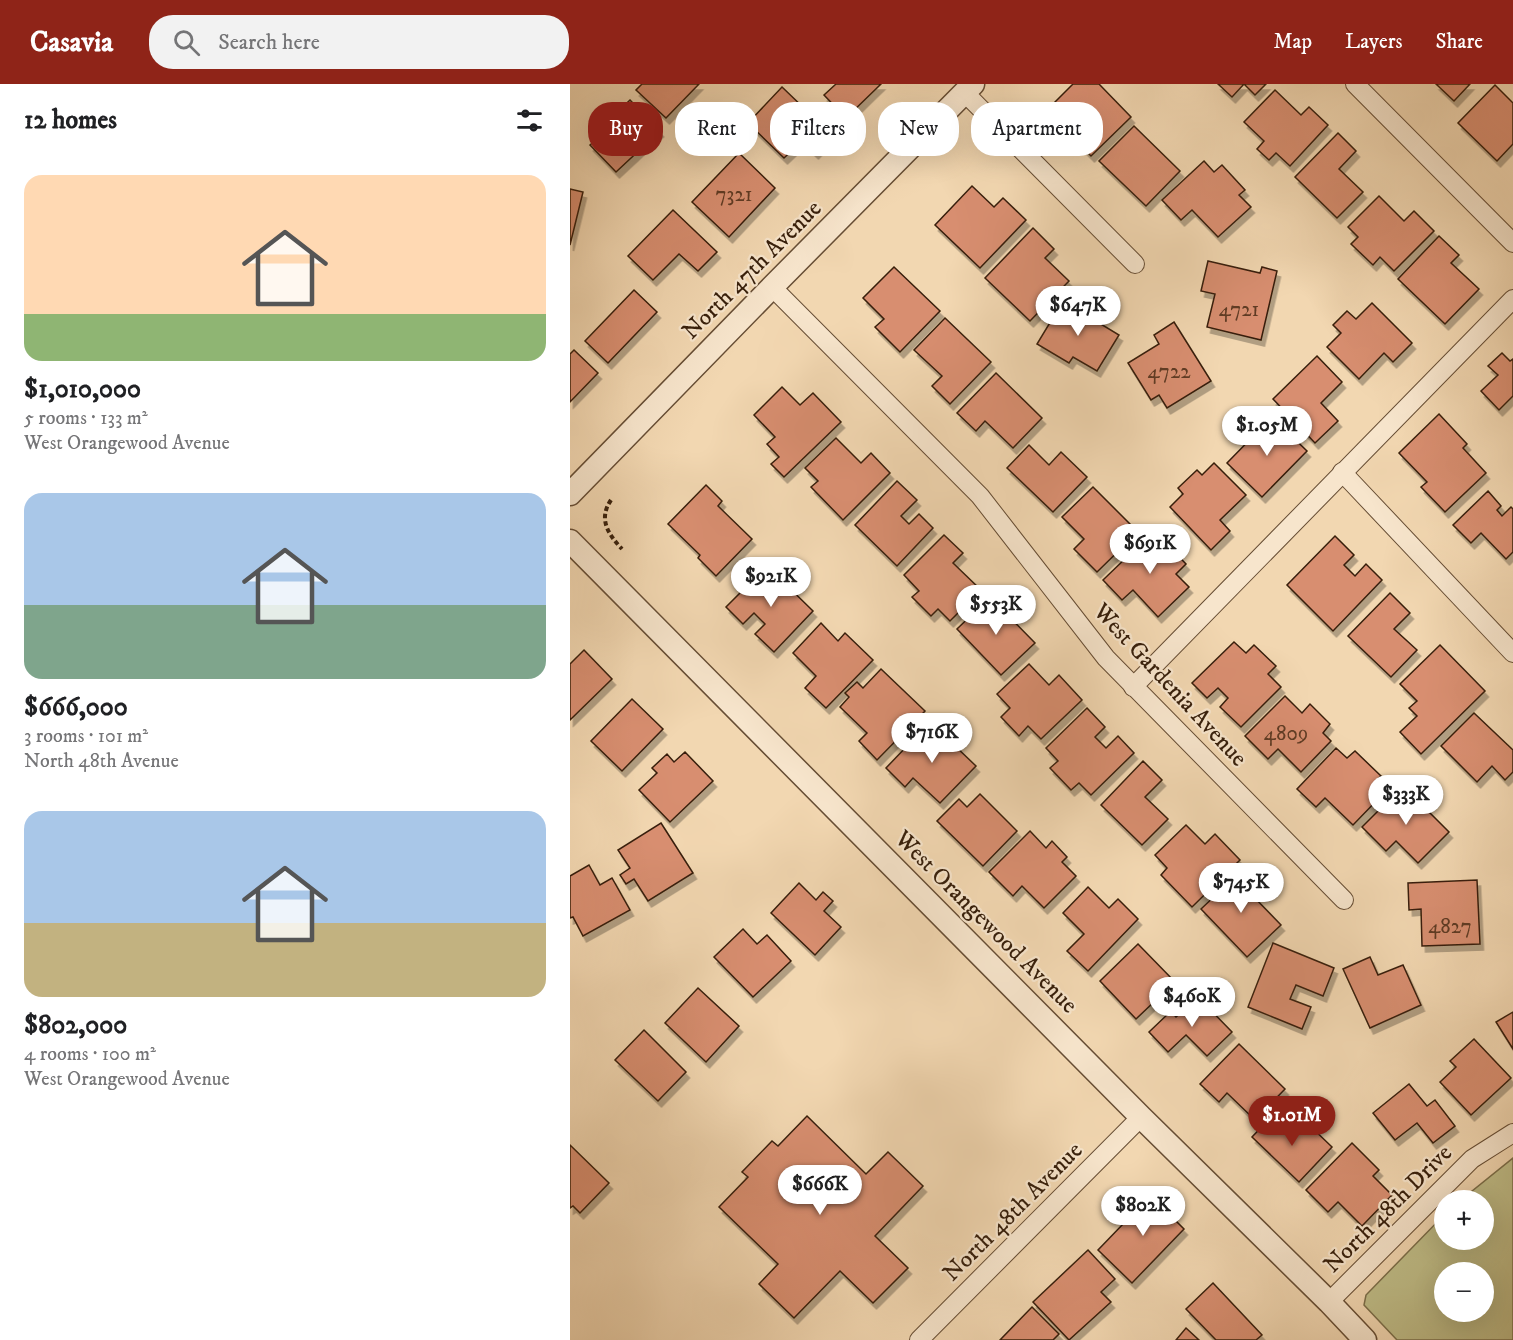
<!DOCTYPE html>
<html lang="en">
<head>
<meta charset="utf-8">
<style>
	:root { --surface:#fff; --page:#f2f2f2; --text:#202124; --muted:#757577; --accent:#8f2418 }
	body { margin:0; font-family:"IM FELL DW Pica",serif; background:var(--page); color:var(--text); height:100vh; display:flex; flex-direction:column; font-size:22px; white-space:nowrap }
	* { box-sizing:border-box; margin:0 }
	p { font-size:20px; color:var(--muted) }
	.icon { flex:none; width:33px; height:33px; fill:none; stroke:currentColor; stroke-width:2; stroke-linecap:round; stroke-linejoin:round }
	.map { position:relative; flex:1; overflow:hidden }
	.details { display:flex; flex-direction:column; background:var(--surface); width:570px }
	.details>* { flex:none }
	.banner { position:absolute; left:18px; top:18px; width:570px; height:54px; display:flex; gap:12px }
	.tools { position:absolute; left:864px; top:1106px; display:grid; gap:12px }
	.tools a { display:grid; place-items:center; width:60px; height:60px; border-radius:50%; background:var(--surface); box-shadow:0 6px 24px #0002; font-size:30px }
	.price { position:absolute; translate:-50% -51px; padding:0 14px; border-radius:21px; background:#fff; color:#222; font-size:20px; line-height:39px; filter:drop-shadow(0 2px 3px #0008) }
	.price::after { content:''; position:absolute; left:50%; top:36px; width:18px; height:14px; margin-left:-9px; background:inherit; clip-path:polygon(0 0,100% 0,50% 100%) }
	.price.selected { background:var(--accent); color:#fff }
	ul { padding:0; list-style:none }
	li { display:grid; align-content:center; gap:12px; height:318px; padding:0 24px }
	li span { display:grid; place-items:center; height:186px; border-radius:18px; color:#555 }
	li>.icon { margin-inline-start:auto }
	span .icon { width:108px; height:108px; fill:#fffc; stroke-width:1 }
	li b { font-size:26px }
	h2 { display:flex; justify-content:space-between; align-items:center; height:72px; padding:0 24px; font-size:26px }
	.tag { padding:0 21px; border-radius:24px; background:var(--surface); box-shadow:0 6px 24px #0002; font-size:21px; line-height:54px }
	.tag.selected { background:var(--accent); color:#fff }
	header { display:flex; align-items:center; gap:36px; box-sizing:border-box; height:84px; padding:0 30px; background:var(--accent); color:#fff }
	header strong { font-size:28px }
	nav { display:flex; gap:33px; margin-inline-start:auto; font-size:21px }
	.search { width:420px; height:54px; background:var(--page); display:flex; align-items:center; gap:15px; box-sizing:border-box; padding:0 21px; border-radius:24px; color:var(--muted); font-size:22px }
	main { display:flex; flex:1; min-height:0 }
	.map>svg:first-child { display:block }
	.green { fill:#bfbd88; stroke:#7b6e4a; stroke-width:1.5; fill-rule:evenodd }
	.building { fill:#d88e70; stroke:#371f0b; stroke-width:1.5; filter:url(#shadow) }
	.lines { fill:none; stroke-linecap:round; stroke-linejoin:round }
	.minor-casing { stroke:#664d34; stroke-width:20 }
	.tertiary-casing { stroke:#664d34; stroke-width:25 }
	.path { stroke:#371f0b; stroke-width:4; stroke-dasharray:4.5 3; stroke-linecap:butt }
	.minor { stroke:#f7e5cc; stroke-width:18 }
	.tertiary { stroke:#f7e5cc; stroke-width:22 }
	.labels { text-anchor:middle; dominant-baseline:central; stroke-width:4.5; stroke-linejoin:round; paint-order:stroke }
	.number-label { font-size:21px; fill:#5f3b24 }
	.street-label { font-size:24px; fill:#371f0b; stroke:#f7e5cc }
</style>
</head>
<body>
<header>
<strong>Casavia</strong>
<div class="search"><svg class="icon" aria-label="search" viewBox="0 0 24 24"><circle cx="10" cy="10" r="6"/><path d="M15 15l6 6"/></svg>Search here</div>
<nav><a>Map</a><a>Layers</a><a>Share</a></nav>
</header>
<main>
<section class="details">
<h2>12 homes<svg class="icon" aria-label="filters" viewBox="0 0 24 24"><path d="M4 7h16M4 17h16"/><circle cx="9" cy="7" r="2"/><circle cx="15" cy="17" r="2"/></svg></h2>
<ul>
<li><span style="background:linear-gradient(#ffd9b3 75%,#8fb573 0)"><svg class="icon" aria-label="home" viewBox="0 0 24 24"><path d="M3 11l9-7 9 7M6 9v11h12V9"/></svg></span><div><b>$1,010,000</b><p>5 rooms · 133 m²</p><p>West Orangewood Avenue</p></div></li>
<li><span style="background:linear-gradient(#a9c7e8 60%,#7fa58c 0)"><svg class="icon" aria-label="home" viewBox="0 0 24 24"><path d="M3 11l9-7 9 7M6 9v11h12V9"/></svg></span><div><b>$666,000</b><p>3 rooms · 101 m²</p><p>North 48th Avenue</p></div></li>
<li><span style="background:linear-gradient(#a9c7e8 60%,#c2b280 0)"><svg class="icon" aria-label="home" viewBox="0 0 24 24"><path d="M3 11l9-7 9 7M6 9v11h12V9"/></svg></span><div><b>$802,000</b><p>4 rooms · 100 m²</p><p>West Orangewood Avenue</p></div></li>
</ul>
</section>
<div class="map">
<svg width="943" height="1256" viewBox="0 0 943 1256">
	<defs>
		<filter id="shadow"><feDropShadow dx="3.5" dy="6" stdDeviation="0" flood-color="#0004"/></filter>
	</defs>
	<rect width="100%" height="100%" fill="#f2d7b1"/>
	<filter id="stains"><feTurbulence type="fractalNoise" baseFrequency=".00333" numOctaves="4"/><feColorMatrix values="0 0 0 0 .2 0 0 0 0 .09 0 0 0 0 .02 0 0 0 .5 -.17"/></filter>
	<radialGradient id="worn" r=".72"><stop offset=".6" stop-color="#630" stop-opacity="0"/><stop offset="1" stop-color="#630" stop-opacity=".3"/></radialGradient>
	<!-- green -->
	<path class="green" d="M943,1074V1256H827L794,1221L796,1211L874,1131V1155H914V1116H891ZM874,1188H914V1227H874Z"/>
	<!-- building -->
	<g class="building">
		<polygon points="72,0 129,0 96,34 66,6"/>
		<polygon points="266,0 311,0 276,34 254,11"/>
		<polygon points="503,0 529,0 561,33 521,72 501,52 509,44 485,18"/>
		<polygon points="648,0 696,0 685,11 674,0 662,13"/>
		<polygon points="866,0 900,0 884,17"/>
		<polygon points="925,1 943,19 943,60 927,77 888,39"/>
		<polygon points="212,3 262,51 245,69 232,57 214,74 178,39"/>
		<polygon points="705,6 731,31 739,23 758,41 720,82 706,69 699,76 687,65 694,57 674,38"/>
		<polygon points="60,16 90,47 46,88 20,61 29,53 20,44 36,29 41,34"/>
		<polygon points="564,42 610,87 576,122 529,77"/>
		<polygon points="768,49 786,67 769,85 793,108 767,134 725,93"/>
		<polygon points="169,69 205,104 159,153 122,118"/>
		<polygon points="634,77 644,88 652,81 675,106 669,111 681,123 648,153 622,126 611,136 592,116"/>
		<polygon points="402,102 424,123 433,114 456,136 410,184 365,141"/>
		<polygon points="0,105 13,108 0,161"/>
		<polygon points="809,112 834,137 844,127 864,147 824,187 810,173 803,181 781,160 788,153 778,143"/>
		<polygon points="103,126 147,168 128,187 109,170 83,196 58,172"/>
		<polygon points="463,144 484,165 475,174 499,197 460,237 415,194"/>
		<polygon points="869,152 889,171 881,179 909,205 875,240 828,195"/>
		<polygon points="638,177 690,189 692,183 707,187 691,256 637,243 645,210 631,207"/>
		<polygon points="324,183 370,227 330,268 305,243 314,235 293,214"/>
		<polygon points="64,206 87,228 38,279 15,257"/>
		<polygon points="493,217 549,251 527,287 503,273 499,279 467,260"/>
		<polygon points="802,219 842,259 823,278 814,269 789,295 757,263 771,249 763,241 777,227 786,235"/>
		<polygon points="375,234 421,278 380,320 362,302 372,292 344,266"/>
		<polygon points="604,238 641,297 597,324 589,311 581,316 558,279 589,260 584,251"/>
		<polygon points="4,266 28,289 0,318 0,270"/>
		<polygon points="932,269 940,277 943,275 943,312 929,326 911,307 928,291 918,282"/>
		<polygon points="747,272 772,298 751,319 768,337 745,359 703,315"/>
		<polygon points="426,289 472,334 443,364 415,337 406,347 387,329"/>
		<polygon points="212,303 230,321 243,309 271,338 214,393 201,380 209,373 197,360 205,353 184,331"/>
		<polygon points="869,330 897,360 893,364 916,389 875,428 851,403 857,398 829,369"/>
		<polygon points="702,333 737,367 692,413 657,379"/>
		<polygon points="266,354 291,379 301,369 320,389 273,436 241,403 248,397 235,384"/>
		<polygon points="459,361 479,381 491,368 517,393 483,428 437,384"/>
		<polygon points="644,379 676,411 650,436 660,447 641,466 600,423 613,410 608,404 627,386 632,391"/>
		<polygon points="327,397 347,416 331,432 339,440 349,430 363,444 327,482 285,441"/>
		<polygon points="136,401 152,417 148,422 182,455 146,492 128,474 130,471 98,440"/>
		<polygon points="523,403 568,448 527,488 504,465 514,455 492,433"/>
		<polygon points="918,407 931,422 927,426 932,432 941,423 943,425 943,468 936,475 911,449 901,459 883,441"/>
		<polygon points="584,447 616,480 606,490 619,503 588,533 563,506 552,516 533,496"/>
		<polygon points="374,451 393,469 383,479 411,506 380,537 368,525 361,532 342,513 349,507 334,491"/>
		<polygon points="765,452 784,471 774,481 785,492 796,480 812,496 763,547 717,501"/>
		<polygon points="197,482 243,527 204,568 185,550 195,540 184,529 173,540 156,523"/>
		<polygon points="820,509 840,529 824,545 847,566 821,593 778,552"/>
		<polygon points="420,513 465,559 431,591 387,545"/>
		<polygon points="251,539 268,557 275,549 303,576 256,624 235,604 246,592 223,569"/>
		<polygon points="664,558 676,569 684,561 706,582 698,590 711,603 671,643 650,623 658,614 648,604 637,614 622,599"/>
		<polygon points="870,561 915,607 851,670 830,648 847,632 839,624 847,617 830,600"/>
		<polygon points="14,566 42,595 0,636 0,580"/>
		<polygon points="459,580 479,601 489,591 512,616 471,655 458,642 449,652 431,633 440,624 427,610"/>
		<polygon points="311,585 355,627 307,676 289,657 297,649 270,623 279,613 275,609 287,598 293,604"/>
		<polygon points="715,612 732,629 740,620 760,640 753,649 761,657 731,688 708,665 698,675 675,652"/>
		<polygon points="62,615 93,645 52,687 21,657"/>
		<polygon points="517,624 535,643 525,653 536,664 548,652 564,669 521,711 509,699 501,706 480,684 488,677 476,664"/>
		<polygon points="904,629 943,666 943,688 935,696 922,682 907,698 871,662"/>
		<polygon points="360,638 406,682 370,719 343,694 335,703 316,684"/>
		<polygon points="766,664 777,674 785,667 811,692 803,700 813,710 783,741 755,714 746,723 727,705"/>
		<polygon points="115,668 143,697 100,738 69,706 87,689 82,684 97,670 104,678"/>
		<polygon points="573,677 592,696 575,713 598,735 572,761 531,721"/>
		<polygon points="833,702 879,748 848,779 826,757 816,767 792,743"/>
		<polygon points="410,710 447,747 413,782 367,737 389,715 397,723"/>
		<polygon points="91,739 123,789 78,817 64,795 56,800 50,791 60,784 48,766"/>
		<polygon points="616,741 635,760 645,750 670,776 622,823 591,791 597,784 585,771"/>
		<polygon points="460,747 476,764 482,757 497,773 492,778 506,792 474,824 452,802 443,812 419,788"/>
		<polygon points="19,781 30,801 42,794 60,826 13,852 3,833 0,834 0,792"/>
		<polygon points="672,786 690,804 682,811 711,841 677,873 631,825"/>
		<polygon points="907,796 910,860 852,862 851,825 839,826 838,799"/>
		<polygon points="229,799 246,816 253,808 263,817 254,827 271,843 245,871 201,829"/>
		<polygon points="518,803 539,824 548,815 568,835 518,887 497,867 514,850 493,829"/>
		<polygon points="173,845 187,860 197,851 221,877 183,913 144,873"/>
		<polygon points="703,859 764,884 753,912 726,901 720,915 741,923 732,945 678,923"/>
		<polygon points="568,860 605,898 566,935 530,897"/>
		<polygon points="800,873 808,891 833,881 851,921 800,944 773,885"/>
		<polygon points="128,904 169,942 136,978 95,939"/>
		<polygon points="628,913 662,948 637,972 616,951 598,968 579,948 601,927 606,933"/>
		<polygon points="943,928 943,965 926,938"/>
		<polygon points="74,946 116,988 88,1017 45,976"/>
		<polygon points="904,955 941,994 901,1031 870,998 886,983 880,977"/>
		<polygon points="669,960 715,1005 685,1036 657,1009 649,1018 630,1000"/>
		<polygon points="839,1000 857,1022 865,1016 885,1042 863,1059 847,1039 825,1056 803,1029"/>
		<polygon points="703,1031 725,1051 737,1039 762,1063 729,1098 682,1053"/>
		<polygon points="237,1032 296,1090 318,1068 353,1102 305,1152 338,1184 303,1219 270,1187 224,1234 189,1200 208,1180 149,1123 178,1093 172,1088 202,1057 208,1062"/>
		<polygon points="782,1059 809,1086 803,1092 822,1111 792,1142 768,1118 758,1128 736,1106"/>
		<polygon points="0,1061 39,1099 10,1129 3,1122 0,1124"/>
		<polygon points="593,1107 609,1122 600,1131 614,1145 562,1199 528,1166 581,1111 586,1115"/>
		<polygon points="518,1166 545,1195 531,1208 541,1218 499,1256 463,1218"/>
		<polygon points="643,1199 692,1251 686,1256 646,1256 616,1225"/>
		<polygon points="462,1223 489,1250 483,1256 430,1256"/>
		<polygon points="616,1244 629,1256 606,1256"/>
	</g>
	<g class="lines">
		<defs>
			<g id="minor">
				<polyline points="785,0 943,159"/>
				<polyline points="395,9 565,180"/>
				<polyline points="202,203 410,412 536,574 774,816"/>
				<polyline points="772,388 943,569"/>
				<polyline points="563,603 943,215"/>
				<polyline points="759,1218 902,1075 943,1049"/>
				<polyline points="349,1256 571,1033"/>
			</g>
			<g id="tertiary">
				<polyline points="0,410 202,203 403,0"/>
				<polyline points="0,457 571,1033 759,1218 795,1256"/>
			</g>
		</defs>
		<!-- minor casing -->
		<use href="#minor" class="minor-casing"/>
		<!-- tertiary casing -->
		<use href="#tertiary" class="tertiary-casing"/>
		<!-- path -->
		<path class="path" d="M41,416C28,435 38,450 52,465"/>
		<!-- minor -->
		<use href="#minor" class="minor"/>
		<!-- tertiary -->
		<use href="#tertiary" class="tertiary"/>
	</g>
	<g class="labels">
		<!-- number labels -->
		<g class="number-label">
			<text x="164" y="111">7321</text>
			<text x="669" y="226">4721</text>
			<text x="599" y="288">4722</text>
			<text x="716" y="650">4809</text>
			<text x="880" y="843">4827</text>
		</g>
		<!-- street labels -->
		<g class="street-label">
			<text transform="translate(182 186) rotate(-45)">North 47th Avenue</text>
			<text transform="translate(600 601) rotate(47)">West Gardenia Avenue</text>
			<text transform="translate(416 838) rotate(45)">West Orangewood Avenue</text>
			<text transform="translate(818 1125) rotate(-45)">North 48th Drive</text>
			<text transform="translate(443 1128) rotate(-45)">North 48th Avenue</text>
		</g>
	</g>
	<rect width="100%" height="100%" filter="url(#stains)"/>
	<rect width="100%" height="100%" fill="url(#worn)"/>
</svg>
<div class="tools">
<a>+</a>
<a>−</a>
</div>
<b class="price" style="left:508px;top:253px">$647K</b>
<b class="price" style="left:697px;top:373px">$1.05M</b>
<b class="price" style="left:580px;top:491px">$691K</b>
<b class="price" style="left:201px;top:524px">$921K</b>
<b class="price" style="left:426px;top:552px">$553K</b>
<b class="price" style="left:362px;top:680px">$716K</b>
<b class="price" style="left:836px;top:742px">$333K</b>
<b class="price" style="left:671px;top:830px">$745K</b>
<b class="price" style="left:622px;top:944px">$460K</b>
<b class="price selected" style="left:722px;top:1063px">$1.01M</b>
<b class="price" style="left:250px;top:1132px">$666K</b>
<b class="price" style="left:573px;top:1153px">$802K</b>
<div class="banner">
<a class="tag selected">Buy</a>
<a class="tag">Rent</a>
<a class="tag">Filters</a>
<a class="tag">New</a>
<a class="tag">Apartment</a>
</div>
</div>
</main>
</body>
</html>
